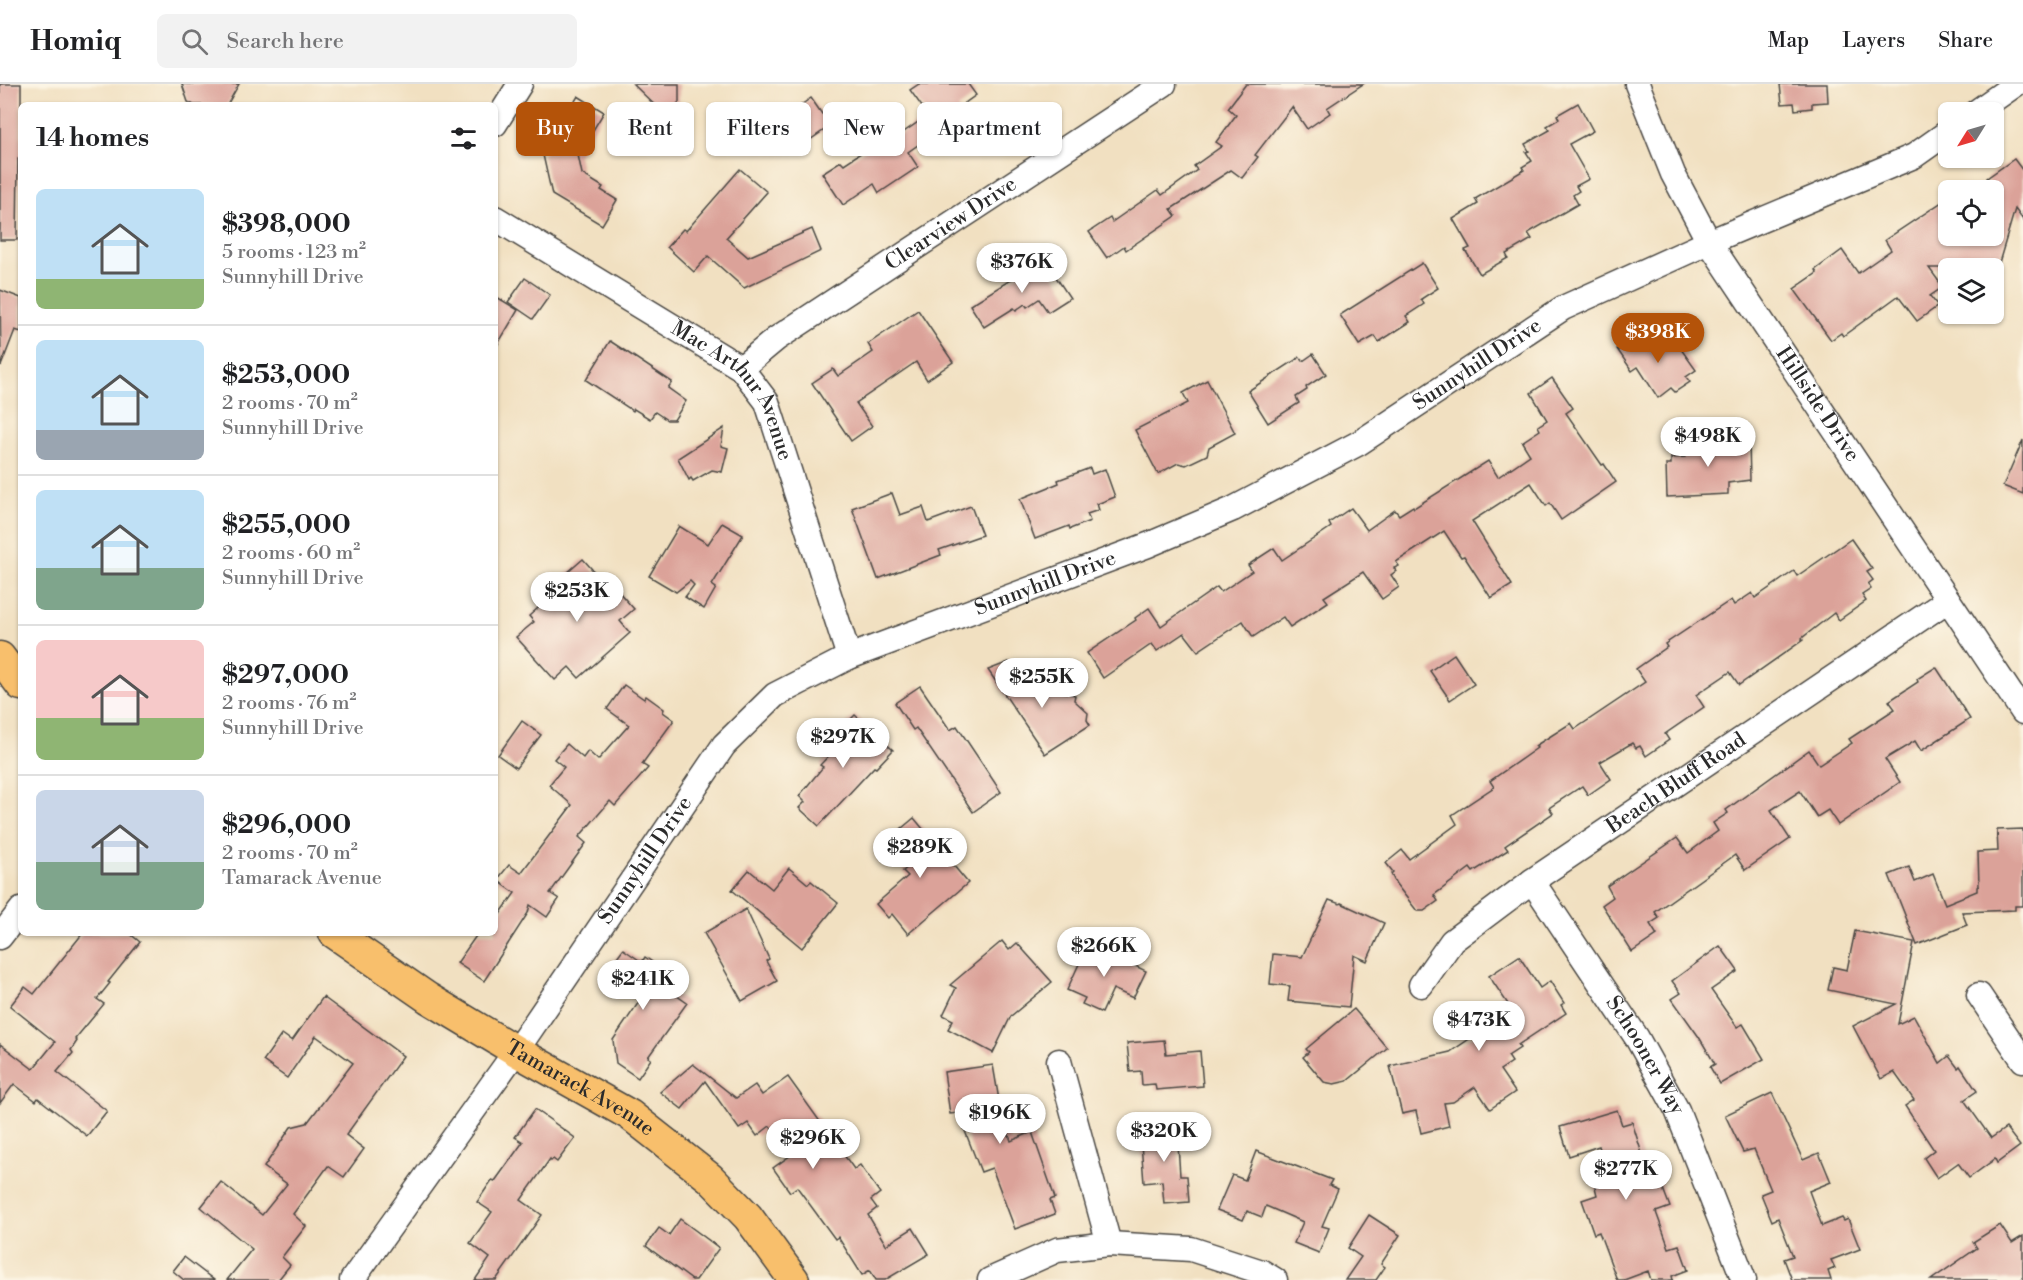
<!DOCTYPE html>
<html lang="en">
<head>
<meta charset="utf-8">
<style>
	:root { --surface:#fff; --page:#f2f2f2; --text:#202124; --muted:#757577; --line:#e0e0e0; --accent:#b45309 }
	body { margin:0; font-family:"Libre Bodoni",serif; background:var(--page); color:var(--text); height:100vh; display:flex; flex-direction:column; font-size:22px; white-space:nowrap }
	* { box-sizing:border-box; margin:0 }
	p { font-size:20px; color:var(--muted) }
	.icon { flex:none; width:33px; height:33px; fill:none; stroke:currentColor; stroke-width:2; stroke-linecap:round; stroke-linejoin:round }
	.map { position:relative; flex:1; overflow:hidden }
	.drawer { position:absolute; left:18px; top:18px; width:480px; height:834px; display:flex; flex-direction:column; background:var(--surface); border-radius:9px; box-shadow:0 2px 4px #0004 }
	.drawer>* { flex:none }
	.top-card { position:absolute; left:516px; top:18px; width:570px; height:54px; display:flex; gap:12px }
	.needle { width:39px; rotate:233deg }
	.tools { position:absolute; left:1938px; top:18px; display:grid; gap:12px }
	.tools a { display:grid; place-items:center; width:66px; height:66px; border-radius:9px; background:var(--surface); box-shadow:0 2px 4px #0004; font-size:30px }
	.price { position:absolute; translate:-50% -51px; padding:0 14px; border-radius:21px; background:#fff; color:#222; font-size:20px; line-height:39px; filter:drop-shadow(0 2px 3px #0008) }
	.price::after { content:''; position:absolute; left:50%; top:36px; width:18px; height:14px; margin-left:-9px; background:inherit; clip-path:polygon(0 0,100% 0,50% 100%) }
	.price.active { background:var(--accent); color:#fff }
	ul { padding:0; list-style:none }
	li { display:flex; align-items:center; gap:18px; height:150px; padding:0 18px }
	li+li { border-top:2px solid var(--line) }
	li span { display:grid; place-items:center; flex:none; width:168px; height:120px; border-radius:9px; color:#555 }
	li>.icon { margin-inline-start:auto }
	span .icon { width:72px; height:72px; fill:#fffc; stroke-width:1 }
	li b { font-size:26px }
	h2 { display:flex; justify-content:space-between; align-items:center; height:72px; padding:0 18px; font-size:26px }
	.chip { padding:0 21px; border-radius:9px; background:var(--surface); box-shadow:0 2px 4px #0004; font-size:21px; line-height:54px }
	.chip.active { background:var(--accent); color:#fff }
	header { display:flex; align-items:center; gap:36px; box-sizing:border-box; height:84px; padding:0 30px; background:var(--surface); border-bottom:2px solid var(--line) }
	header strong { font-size:28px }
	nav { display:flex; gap:33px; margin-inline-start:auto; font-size:21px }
	.search { width:420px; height:54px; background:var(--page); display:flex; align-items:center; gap:15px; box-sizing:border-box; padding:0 21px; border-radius:9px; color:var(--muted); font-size:22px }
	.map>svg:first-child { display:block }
	.building { fill:#dba299 }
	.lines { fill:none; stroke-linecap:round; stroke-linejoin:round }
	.minor-casing { stroke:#494642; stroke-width:27 }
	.major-casing { stroke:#494642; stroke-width:33 }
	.minor { stroke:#fff; stroke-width:24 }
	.major { stroke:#f8bf6c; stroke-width:30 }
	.labels { text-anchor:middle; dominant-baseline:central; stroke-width:4.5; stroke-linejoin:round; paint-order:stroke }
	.street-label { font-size:21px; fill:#2b2b2b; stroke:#fcf5e5 }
</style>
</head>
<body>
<header>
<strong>Homiq</strong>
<div class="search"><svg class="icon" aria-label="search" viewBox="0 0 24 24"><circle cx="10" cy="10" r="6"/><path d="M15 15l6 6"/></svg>Search here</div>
<nav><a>Map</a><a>Layers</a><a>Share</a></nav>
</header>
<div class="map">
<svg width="2023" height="1196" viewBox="0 0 2023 1196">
	<rect width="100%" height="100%" fill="#fcf5e5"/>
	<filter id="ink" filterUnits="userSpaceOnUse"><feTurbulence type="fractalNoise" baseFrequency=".0167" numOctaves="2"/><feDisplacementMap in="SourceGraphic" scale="12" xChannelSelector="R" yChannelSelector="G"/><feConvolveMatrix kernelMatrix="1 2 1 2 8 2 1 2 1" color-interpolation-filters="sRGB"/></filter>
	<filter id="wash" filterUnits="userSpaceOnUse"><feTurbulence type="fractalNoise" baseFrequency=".008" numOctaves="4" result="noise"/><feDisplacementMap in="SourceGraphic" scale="24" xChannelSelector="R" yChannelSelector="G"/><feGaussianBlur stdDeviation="1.35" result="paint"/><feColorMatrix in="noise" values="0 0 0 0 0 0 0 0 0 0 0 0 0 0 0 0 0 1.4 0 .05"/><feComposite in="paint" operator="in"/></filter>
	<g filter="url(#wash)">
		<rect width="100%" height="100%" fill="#f1e0c1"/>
		<g id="blocks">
			<!-- building -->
			<g class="building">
				<polygon points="0,0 21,0 21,75 18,75 17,156 0,156"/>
				<polygon points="182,0 239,0 227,21 194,21 188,18"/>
				<polygon points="633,0 679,0 679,18 666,32"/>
				<polygon points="919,0 968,0 976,11 958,24 966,34 941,51 938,47 908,68 918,83 879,109 874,100 843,121 822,89 841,77 844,80 894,47 898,52 928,31 910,6"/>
				<polygon points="1246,0 1363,0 1327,24 1330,29 1307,45 1292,23 1255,71 1258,73 1242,94 1231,86 1171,125 1176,132 1126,166 1124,162 1107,174 1089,148 1110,134 1112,138 1158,106 1162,111 1197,86 1194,82 1222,62 1216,58 1236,31 1228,24"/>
				<polygon points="1780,0 1827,0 1828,18 1812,19 1812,24 1795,26 1794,19 1782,20"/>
				<polygon points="578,12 604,28 578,71 582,90 603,103 601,106 617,116 602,141 552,111 543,71"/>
				<polygon points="811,14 822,30 828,31 826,37 830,42 804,60 784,33"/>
				<polygon points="1578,19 1593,47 1569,60 1589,95 1576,102 1579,107 1573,111 1578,120 1528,149 1532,155 1506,170 1508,174 1480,190 1465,166 1470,164 1453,135 1478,120 1475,115 1524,86 1522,83 1532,77 1526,68 1529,67 1525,60 1550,46 1547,42 1559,35 1557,31"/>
				<polygon points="2014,75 2023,87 2023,136 2015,125 1998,182 1995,182 1997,184 1929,184 1943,203 1930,212 1938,222 1917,237 1898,212 1843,252 1841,249 1831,256 1794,205 1817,189 1815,186 1842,166 1858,189 1891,166 1885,156 1948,114 1948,152 1994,152 1994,104 1987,94"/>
				<polygon points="740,85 767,108 726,154 748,173 812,145 821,167 744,204 708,172 694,188 667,163 683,145 686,147"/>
				<polygon points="1044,175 1070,214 1048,228 1039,215 1027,223 1025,220 1016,226 1014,224 984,243 970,221"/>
				<polygon points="1422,179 1438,204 1421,215 1424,220 1406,232 1410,238 1379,258 1375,252 1359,261 1340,231"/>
				<polygon points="525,194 550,211 533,235 508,218"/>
				<polygon points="0,206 21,214 21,248 15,246 1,282"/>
				<polygon points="495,212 518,226 495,265"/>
				<polygon points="918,226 953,278 927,296 916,278 856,319 872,342 851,357 812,299 833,285 838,292 873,268 868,260"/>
				<polygon points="1642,248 1652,263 1662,256 1667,264 1676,258 1696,286 1686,293 1690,298 1675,308 1671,304 1658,314 1638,283 1632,287 1617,265"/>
				<polygon points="610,257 672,298 668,304 686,317 674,336 667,336 655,328 650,335 634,325 633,327 586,296"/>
				<polygon points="1313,270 1326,290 1306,303 1307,306 1296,313 1299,319 1268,339 1248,307 1300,273 1303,277"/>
				<polygon points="1552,294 1573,324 1566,329 1602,381 1604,380 1616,398 1561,436 1550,419 1546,422 1531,399 1472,437 1512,501 1491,514 1464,472 1461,473 1444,447 1396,478 1399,482 1394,484 1396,487 1391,491 1399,503 1382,515 1363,488 1324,513 1328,518 1290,543 1283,533 1253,553 1243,537 1198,567 1184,549 1157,567 1152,560 1103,594 1087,569 1136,536 1135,534 1149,524 1161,542 1217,503 1221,508 1252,487 1248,481 1274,464 1282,476 1331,443 1329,439 1351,424 1367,446 1395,426 1399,431 1413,422 1414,424 1488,377 1498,393 1530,371 1522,358 1540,346 1538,342 1547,336 1531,309"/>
				<polygon points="1207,296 1235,349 1209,363 1207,371 1186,381 1178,379 1158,390 1135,346 1188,319 1183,309"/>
				<polygon points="724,344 721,362 728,364 722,388 712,386 693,397 691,394 689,396 678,374"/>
				<polygon points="1738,356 1749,357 1750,396 1728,399 1728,410 1667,413 1666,380 1671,380 1671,374 1685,373 1684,358"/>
				<polygon points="2023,356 2023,410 2003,402"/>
				<polygon points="1090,384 1092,390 1105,385 1115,413 1097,420 1099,426 1087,430 1090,437 1070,445 1069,442 1035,455 1020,415 1059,399 1058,396"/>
				<polygon points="892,409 900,431 923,423 928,438 971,422 982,451 939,466 941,471 878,495 852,424"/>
				<polygon points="722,439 743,451 712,501 716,504 704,525 685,513 694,501 690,497 676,508 649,492 679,442 708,460"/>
				<polygon points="1851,455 1872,485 1867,488 1873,496 1868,500 1871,505 1862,511 1866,517 1839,536 1834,529 1802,554 1803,556 1739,601 1730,588 1696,611 1704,623 1665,650 1669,656 1646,672 1640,662 1636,664 1632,659 1600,678 1611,695 1588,711 1582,702 1549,724 1553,729 1505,762 1508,766 1473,788 1470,784 1434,811 1438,817 1424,827 1417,827 1396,800 1391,790 1393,788 1386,779 1402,766 1409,775 1457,740 1452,731 1494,703 1490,697 1537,664 1535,662 1571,639 1575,645 1645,598 1636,585 1667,563 1665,560 1731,516 1734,521 1752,509 1755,514 1794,487 1797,492"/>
				<polygon points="583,475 613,509 616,505 634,525 620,537 630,549 579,594 569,583 555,596 516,553 534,538 529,532 555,509 551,503"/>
				<polygon points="1454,570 1474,600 1450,616 1430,587"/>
				<polygon points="1009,578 1031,610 1046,599 1050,605 1075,611 1074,616 1088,629 1087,636 1090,641 1045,670 988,586"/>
				<polygon points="1936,583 1970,635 1921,667 1915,657 1885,675 1900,698 1838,741 1828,726 1817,733 1800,707 1771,726 1790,755 1745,786 1735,771 1655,828 1659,834 1650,840 1657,851 1632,868 1602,821 1613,813 1607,802 1677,754 1688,769 1718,747 1713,739 1728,729 1726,726 1809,666 1819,681 1852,659 1849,655 1895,625 1889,617 1918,598 1917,595"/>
				<polygon points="624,601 644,615 646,612 664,625 663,628 674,636 642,680 648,684 615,722 610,717 579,753 586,759 550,809 559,815 547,833 530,821 528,829 484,897 457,879 478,849 495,849 495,837 515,809 497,796 509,781 521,789 572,721 549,701 564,683 554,675 567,660 583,674 588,667 598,676 629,641 607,625"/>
				<polygon points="920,602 950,646 957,642 1001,708 973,728 916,644 913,646 895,619"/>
				<polygon points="855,631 893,666 876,684 874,683 819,742 799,724 805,718 799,712 823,683 820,681 836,664 828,658"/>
				<polygon points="522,637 541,651 516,684 498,671"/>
				<polygon points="914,734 968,799 908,850 892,830 888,834 876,820 908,792 903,787 908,783 895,768 899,764 890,754"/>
				<polygon points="2023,745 2023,822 2015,822 2015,826 1962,828 1967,841 1917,861 1889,791 1909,783 1915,798 1933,790 1945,820 1977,807 1977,803 1979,802 1978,768 1998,767 1997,746"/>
				<polygon points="789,784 808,800 811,797 838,819 802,864 732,806 749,786 772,805"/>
				<polygon points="1329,816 1340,820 1341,819 1384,839 1367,877 1354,871 1349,923 1288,917 1290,902 1270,900 1273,870 1302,873"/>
				<polygon points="746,825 769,875 766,877 777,897 742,917 704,849"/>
				<polygon points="1855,847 1914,858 1898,940 1914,932 1940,979 1949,972 1958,984 1960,982 1977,1007 1964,1016 1991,1054 2006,1044 2020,1062 1997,1079 1995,1075 1969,1094 1958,1079 1937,1094 1924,1074 1934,1066 1905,1022 1914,1016 1894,988 1881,995 1853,942 1896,920 1828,906 1833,883 1847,886"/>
				<polygon points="83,849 129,849 140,858 108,898 110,899 97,915 104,920 75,955 77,957 71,966 73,969 57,988 107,1027 87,1052 38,1014 36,1017 14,1000 0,1019 0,960 33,985 55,958 10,922 25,903 34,910"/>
				<polygon points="1002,857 1009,866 1017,859 1052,898 1011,932 993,969 948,945 953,936 943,931 956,904 950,901"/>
				<polygon points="1091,861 1146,887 1133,914 1113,905 1102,929 1082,920 1085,914 1067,906 1085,867 1087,868"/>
				<polygon points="1720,862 1738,887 1711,906 1737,943 1743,940 1764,975 1720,1000 1710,983 1715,980 1699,953 1672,915 1681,909 1672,897"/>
				<polygon points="623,865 642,878 645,873 668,889 662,898 675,907 673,909 687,919 648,973 651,975 638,994 616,979 613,956 641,915 605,889"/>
				<polygon points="1519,872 1540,904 1550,897 1564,919 1561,921 1566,929 1518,961 1520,964 1508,972 1512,978 1500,986 1515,1008 1490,1025 1475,1003 1453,1018 1444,1019 1449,1042 1421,1049 1416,1027 1402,1030 1390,982 1450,968 1512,926 1489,892"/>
				<polygon points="323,913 403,972 346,1051 364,1065 344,1093 328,1082 293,1130 306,1142 282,1173 290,1181 278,1196 227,1196 252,1165 201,1123 221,1098 262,1131 287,1100 264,1083 291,1043 307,1039 353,979 316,952 287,994 263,977 282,950 292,957"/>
				<polygon points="1354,925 1387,964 1347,997 1334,1000 1324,998 1303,973 1309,968 1306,965"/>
				<polygon points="1164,956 1166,970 1200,967 1203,1002 1156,1006 1155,1000 1142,1001 1141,987 1130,988 1127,959"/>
				<polygon points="693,980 736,1014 755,1001 762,1011 788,993 854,1085 860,1081 880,1109 871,1116 877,1124 868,1131 886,1161 913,1144 929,1170 885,1196 876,1196 870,1186 862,1191 838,1153 835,1155 797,1103 790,1108 773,1084 791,1071 770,1042 757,1052 748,1039 739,1045 705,997 682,1025 660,1008"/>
				<polygon points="993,981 1001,1028 1011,1057 1032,1048 1055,1114 1050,1116 1055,1130 1015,1145 992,1084 981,1088 958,1029 950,1030 944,988"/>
				<polygon points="1772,1009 1803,1076 1819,1069 1831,1098 1809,1107 1822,1142 1842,1134 1844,1137 1848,1135 1860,1165 1831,1176 1835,1184 1828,1187 1831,1196 1792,1196 1784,1175 1793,1172 1778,1134 1772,1137 1761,1110 1771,1106 1754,1065 1743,1068 1725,1031"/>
				<polygon points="535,1025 575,1054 557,1078 553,1075 551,1077 550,1075 521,1116 542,1131 496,1196 475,1196 490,1174 470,1159 492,1128 477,1118 492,1096 495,1097 523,1058 515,1053"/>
				<polygon points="1617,1026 1622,1041 1632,1038 1649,1092 1657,1089 1670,1123 1656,1128 1669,1164 1679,1161 1688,1186 1672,1192 1673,1196 1651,1196 1648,1187 1624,1196 1617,1196 1599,1148 1594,1150 1582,1116 1597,1111 1595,1103 1610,1097 1599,1062 1569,1072 1560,1043"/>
				<polygon points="1169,1044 1177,1044 1180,1092 1187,1092 1189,1118 1164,1120 1162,1097 1144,1099 1140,1046"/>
				<polygon points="1256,1067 1332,1096 1329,1101 1338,1105 1322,1142 1329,1144 1319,1169 1294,1159 1303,1138 1266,1122 1262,1133 1247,1127 1243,1136 1217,1126 1232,1091 1245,1096"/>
				<polygon points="1369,1131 1400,1151 1381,1180 1385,1183 1376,1196 1345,1196 1361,1173 1348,1164"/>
				<polygon points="680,1135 719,1164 696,1196 692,1196 646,1162 659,1144 669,1151"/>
				<polygon points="2000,1141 2012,1159 2023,1152 2023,1196 1931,1196 1977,1164 1973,1158"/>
				<polygon points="184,1173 214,1196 184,1196 173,1187"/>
			</g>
		</g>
	</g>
	<g filter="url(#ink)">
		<use href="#blocks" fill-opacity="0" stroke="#494642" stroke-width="1.5"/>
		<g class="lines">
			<defs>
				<g id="minor">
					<path id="s1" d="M1637,0L1673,90L1709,158L2023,628"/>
					<polyline points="1976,28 2016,0"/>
					<polyline points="495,40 520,0"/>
					<path id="s2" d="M495,134L741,284L767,318L849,573"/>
					<path id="s3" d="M741,284L776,255L1164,0"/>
					<path id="s4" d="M1532,797L1637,954L1677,1026L1744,1196"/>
					<polyline points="0,853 21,826"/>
					<path id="s5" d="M1421,901L1452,857L1532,797L1948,516"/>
					<polyline points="1979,911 2023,976"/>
					<polyline points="1059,977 1109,1160"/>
					<path id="s6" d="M352,1196L516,967L724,661L775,611L849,573L1148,461L1233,425L1359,359L1563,224L1709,158L1914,72L1948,48"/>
					<polyline points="990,1196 1057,1166 1109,1160 1191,1165 1262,1188 1275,1196"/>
				</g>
				<g id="major">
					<polyline points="0,573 21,601"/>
					<path id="s7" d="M334,849L428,914L516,967L630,1031L710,1094L748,1133L794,1196"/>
				</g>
			</defs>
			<!-- minor casing -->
			<use href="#minor" class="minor-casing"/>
			<!-- major casing -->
			<use href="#major" class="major-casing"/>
			<!-- minor -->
			<use href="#minor" class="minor"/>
			<!-- major -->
			<use href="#major" class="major"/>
		</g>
	</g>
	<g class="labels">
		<!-- street labels -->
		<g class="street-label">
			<text stroke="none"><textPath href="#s3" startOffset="255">Clearview Drive</textPath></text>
			<text stroke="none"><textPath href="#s6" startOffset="1502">Sunnyhill Drive</textPath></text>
			<text stroke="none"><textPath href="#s2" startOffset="300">Mac Arthur Avenue</textPath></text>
			<text stroke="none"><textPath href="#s1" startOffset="369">Hillside Drive</textPath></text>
			<text stroke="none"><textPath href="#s6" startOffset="1016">Sunnyhill Drive</textPath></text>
			<text stroke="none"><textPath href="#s5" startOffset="328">Beach Bluff Road</textPath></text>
			<text stroke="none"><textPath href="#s6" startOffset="512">Sunnyhill Drive</textPath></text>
			<text stroke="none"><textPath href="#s4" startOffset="208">Schooner Way</textPath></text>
			<text stroke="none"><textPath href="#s7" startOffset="291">Tamarack Avenue</textPath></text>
		</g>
	</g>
</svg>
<div class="tools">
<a><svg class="needle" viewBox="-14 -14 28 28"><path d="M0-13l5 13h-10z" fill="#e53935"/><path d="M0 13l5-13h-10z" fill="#757577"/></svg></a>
<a><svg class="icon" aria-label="locate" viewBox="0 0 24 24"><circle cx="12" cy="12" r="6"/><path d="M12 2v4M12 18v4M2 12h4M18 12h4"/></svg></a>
<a><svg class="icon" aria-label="layers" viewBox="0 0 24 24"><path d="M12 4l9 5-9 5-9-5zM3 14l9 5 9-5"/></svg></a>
</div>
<b class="price" style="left:1022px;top:210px">$376K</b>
<b class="price active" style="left:1658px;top:280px">$398K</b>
<b class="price" style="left:1708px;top:384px">$498K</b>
<b class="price" style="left:577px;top:539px">$253K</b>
<b class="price" style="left:1042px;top:625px">$255K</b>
<b class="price" style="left:843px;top:685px">$297K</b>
<b class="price" style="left:920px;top:795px">$289K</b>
<b class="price" style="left:1104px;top:894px">$266K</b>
<b class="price" style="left:643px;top:927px">$241K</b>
<b class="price" style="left:1479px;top:968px">$473K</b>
<b class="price" style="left:1000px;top:1061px">$196K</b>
<b class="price" style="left:1164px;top:1079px">$320K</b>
<b class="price" style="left:813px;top:1086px">$296K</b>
<b class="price" style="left:1626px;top:1117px">$277K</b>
<div class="top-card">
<a class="chip active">Buy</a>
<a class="chip">Rent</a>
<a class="chip">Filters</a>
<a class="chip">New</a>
<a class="chip">Apartment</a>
</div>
<section class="drawer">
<h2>14 homes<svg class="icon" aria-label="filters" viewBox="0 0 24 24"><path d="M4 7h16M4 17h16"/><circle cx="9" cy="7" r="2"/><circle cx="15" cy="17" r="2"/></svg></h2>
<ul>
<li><span style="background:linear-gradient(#bfe0f5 75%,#8fb573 0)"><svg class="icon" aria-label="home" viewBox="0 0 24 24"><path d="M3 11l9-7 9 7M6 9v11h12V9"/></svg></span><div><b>$398,000</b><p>5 rooms · 123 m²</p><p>Sunnyhill Drive</p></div></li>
<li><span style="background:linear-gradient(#bfe0f5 75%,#9aa5b1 0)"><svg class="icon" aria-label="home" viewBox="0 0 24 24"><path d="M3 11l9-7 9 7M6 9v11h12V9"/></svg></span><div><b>$253,000</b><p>2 rooms · 70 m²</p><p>Sunnyhill Drive</p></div></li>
<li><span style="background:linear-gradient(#bfe0f5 65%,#7fa58c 0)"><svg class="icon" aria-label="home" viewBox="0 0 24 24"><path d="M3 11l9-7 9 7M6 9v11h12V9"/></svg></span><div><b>$255,000</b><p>2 rooms · 60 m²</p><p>Sunnyhill Drive</p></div></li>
<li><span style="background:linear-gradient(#f6c9c9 65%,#8fb573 0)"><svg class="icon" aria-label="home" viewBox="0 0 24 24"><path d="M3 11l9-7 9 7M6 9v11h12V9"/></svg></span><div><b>$297,000</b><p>2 rooms · 76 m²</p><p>Sunnyhill Drive</p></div></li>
<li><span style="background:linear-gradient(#c9d6e8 60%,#7fa58c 0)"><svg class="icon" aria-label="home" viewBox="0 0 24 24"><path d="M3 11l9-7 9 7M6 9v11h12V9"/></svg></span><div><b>$296,000</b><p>2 rooms · 70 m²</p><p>Tamarack Avenue</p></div></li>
</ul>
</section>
</div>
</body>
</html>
